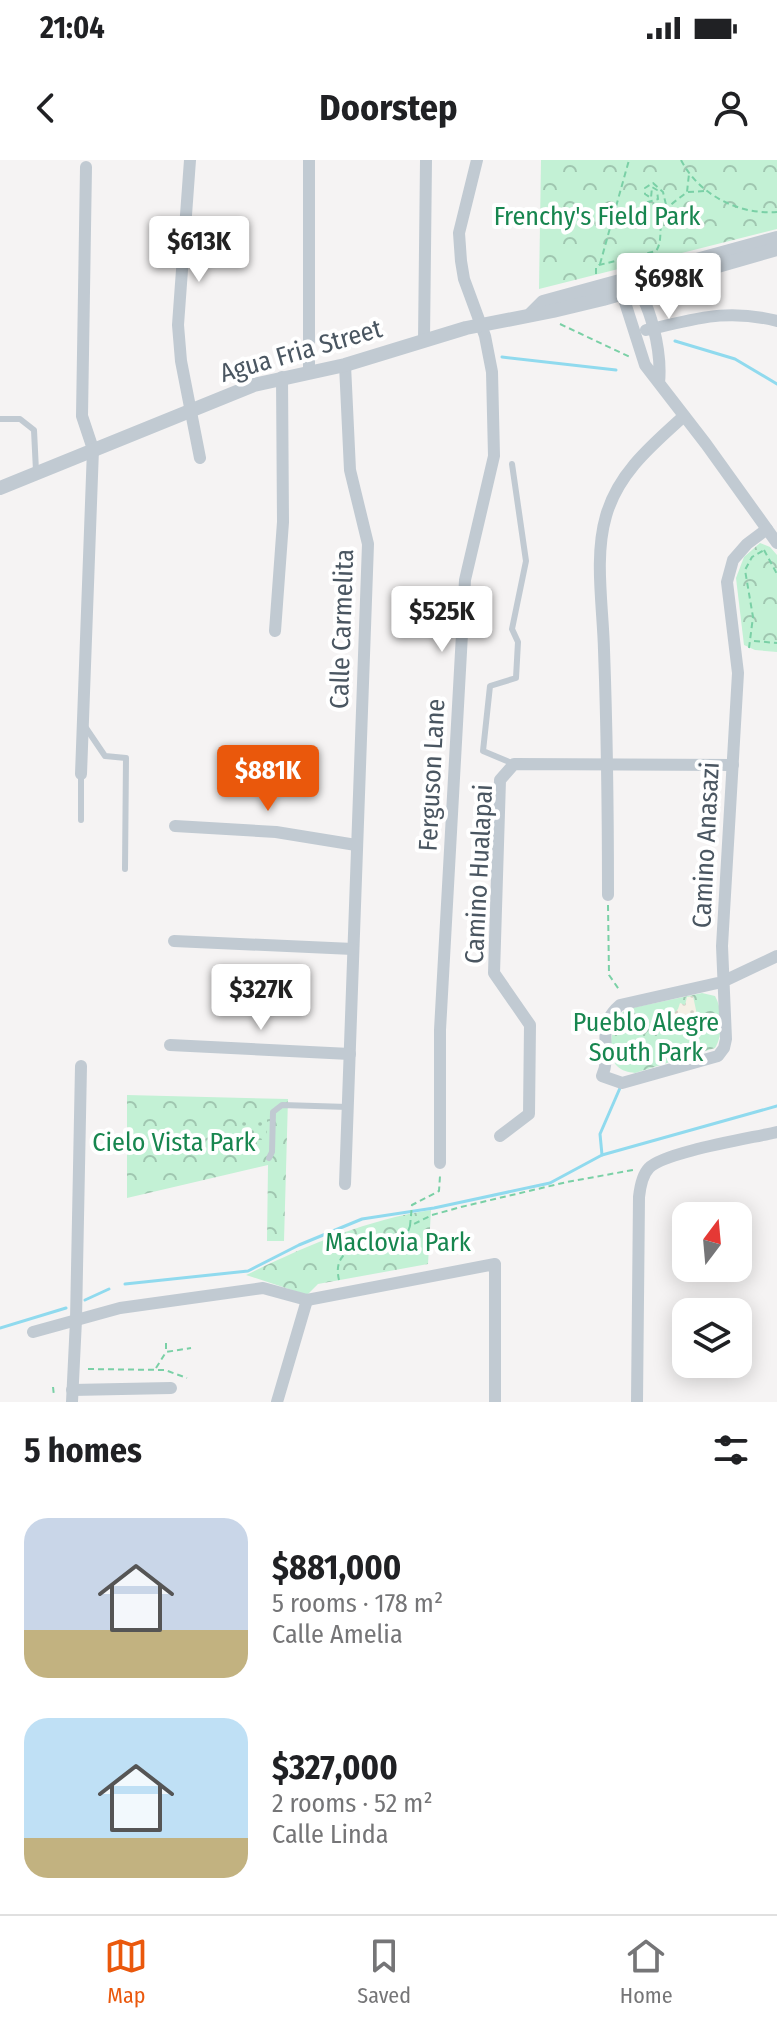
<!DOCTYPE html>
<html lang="en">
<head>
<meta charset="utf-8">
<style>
	:root { --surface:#fff; --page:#f2f2f2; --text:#202124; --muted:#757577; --line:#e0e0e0; --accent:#ea580c }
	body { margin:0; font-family:"Fira Sans Condensed",sans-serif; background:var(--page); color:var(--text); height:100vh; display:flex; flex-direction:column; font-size:30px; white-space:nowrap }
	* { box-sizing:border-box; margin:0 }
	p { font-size:26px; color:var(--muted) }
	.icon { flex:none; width:44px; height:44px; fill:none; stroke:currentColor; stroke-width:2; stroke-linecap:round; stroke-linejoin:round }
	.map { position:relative; height:1242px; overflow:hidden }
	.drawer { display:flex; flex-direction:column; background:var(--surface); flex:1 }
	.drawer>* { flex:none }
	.needle { width:52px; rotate:16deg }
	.buttons { position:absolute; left:672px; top:1042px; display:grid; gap:16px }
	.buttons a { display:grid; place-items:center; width:80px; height:80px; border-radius:16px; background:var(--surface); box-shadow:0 4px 20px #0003; font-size:40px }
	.price { position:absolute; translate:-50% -68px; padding:0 18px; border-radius:8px; background:#fff; color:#222; font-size:26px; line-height:52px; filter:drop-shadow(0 2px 4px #0008) }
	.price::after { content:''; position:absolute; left:50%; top:48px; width:24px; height:18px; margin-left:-12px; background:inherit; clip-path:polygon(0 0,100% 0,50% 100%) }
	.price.current { background:var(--accent); color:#fff }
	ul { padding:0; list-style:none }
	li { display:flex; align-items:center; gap:24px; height:200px; padding:0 24px }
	li span { display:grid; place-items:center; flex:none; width:224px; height:160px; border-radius:24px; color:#555 }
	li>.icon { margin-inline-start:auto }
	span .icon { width:96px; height:96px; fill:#fffc; stroke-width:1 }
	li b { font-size:34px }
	h2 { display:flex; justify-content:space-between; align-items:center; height:96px; padding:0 24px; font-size:34px }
	.status { display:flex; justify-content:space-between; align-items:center; height:56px; padding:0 40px; background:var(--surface); direction:ltr }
	.status svg { height:22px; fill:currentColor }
	header { display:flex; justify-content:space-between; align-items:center; height:104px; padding:0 24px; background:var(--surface); font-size:36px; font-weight:700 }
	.menu { display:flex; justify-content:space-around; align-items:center; height:112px; border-top:2px solid var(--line); background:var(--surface); font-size:22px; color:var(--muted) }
	.menu a { display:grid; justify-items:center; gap:4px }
	.menu .current { color:var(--accent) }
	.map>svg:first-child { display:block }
	.forest { fill:url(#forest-crowns) }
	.sand { fill:url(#sand-dots) }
	.garden { fill:url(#garden-dots) }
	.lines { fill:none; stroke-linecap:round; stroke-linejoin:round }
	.stream { stroke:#90daee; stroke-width:3 }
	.path { stroke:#7ad0a6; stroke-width:2; stroke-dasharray:6 4; stroke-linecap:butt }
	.service { stroke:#c1cad2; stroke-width:6 }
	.minor { stroke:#c1cad2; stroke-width:12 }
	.tertiary { stroke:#c1cad2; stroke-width:14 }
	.labels { text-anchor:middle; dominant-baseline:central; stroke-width:8; stroke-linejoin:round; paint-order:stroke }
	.park-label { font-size:26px; fill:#17864f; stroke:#fff }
	.street-label { font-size:26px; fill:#4a5661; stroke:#fff }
</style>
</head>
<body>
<div class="status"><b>21:04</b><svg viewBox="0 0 49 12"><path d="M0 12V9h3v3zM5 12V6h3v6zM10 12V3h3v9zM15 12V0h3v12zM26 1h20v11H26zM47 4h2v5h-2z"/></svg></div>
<header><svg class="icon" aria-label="back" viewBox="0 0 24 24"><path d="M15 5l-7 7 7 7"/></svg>Doorstep<svg class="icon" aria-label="person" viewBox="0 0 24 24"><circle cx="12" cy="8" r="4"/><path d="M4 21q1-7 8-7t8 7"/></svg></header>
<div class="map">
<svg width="777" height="1242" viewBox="0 0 777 1242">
	<defs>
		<pattern id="forest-crowns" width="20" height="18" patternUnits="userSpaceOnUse" patternTransform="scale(2)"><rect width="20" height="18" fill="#c3f1d5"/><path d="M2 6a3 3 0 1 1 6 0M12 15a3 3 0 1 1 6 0" fill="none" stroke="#a0c6b0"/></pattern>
		<pattern id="sand-dots" width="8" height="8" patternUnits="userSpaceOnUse" patternTransform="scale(2)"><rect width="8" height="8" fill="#f5f0e5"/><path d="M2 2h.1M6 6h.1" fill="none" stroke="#d4d0c7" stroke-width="1.8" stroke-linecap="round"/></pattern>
		<pattern id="garden-dots" width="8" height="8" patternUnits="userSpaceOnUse" patternTransform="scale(2)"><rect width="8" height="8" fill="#c3f1d5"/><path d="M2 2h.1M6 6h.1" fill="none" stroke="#a0c6b0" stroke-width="1.8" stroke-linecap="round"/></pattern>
	</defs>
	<rect width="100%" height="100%" fill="#f5f3f3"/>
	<!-- forest -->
	<g class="forest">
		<polygon points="541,0 777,0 777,69 539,129"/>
		<polygon points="760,383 770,387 777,395 777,492 755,490 744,485 736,418 744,397"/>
		<path d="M702,833L715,836C723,850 723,875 715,888L635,913C628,912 622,911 617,906C605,893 612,857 627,849Z"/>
		<polygon points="127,935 288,939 284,1081 267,1081 268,1005 127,1038"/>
		<path d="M431,1050L428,1104L318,1124L307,1135L246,1115C306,1086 365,1060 431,1050Z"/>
	</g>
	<!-- sand -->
	<polygon class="sand" points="693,836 699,864 672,867 669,859 678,849 680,843 685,845 687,837"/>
	<!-- garden -->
	<rect class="garden" x="242" y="959" width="25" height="21"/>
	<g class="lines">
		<!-- stream -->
		<g class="stream">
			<polyline points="675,181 735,199 777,224"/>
			<polyline points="502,197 616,210"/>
			<polyline points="602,995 600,974 620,928"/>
			<polyline points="125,1124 248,1111 299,1085 362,1059 434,1048 550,1023 602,995 777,946"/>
			<polyline points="85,1140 109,1129"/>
			<polyline points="0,1168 66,1148"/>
		</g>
		<!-- path -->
		<g class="path">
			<path d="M681,0C699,35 739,55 777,52"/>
			<polygon points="653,23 663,32 667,49 648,42 658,39 657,30 652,27 651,38 645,34 645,28"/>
			<polyline points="688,32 706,31"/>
			<polyline points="600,104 629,0"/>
			<path d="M596,114V108L599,105L656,91C664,80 657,63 665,51C670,44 680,38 687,32L689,14"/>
			<polyline points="560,164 630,197"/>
			<polyline points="764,390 777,414"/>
			<polyline points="754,481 777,483"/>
			<polyline points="749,488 753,457 745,410 752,397 764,390"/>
			<polyline points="608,745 609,815 620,831"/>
			<polyline points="410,1066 412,1045 439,1031 440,1016"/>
			<path d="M339,1120C337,1111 337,1103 343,1096C353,1087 393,1076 405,1080L410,1066L432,1055L461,1047L567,1022L633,1010"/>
			<polyline points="166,1183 166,1191"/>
			<polyline points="156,1208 166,1192 191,1188"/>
			<polyline points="88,1209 165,1210 187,1218"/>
			<polyline points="53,1227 54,1236"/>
		</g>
		<!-- service -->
		<g class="service">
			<polyline points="0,259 20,259 34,270 36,311"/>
			<polyline points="512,304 526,401 512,469 518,482 516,518 490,526 483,591 514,604"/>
			<polyline points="84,565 105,596 126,598 125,709"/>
			<polyline points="81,614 81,660"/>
			<polyline points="269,998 272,992 273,952 282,945 348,947"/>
		</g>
		<!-- minor -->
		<g class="minor">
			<polyline points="190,0 178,165 181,201 200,298"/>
			<polyline points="309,0 309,211"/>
			<path d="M646,170C696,159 726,148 777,161"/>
			<polyline points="424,180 426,0"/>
			<polyline points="345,205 350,310 368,384 345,1024"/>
			<path d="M659,223C662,193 651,139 629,119L622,133L645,205L706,284L777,383"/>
			<path d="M767,369L747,384L733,400L727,422L738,513L722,786L726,879L724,888L718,896L622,923L602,916C614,889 593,868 620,845L722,822L777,796"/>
			<polyline points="275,471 283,362 282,217"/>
			<polyline points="81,614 93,289 82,256 86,7"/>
			<polyline points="175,666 276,672 356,685"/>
			<path d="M608,735C608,653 607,572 604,490C603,447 594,397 606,356C618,313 652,285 684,256"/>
			<polyline points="174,781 353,789"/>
			<polyline points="170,885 350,894"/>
			<polyline points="500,976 529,954 530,865 494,813 500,620 514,604 733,605"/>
			<polyline points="440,1003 440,870 465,420 494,296 492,212 485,176 464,119 461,101 459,73 477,0"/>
			<polyline points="33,1172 120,1148 263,1128 307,1140 495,1104 495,1242"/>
			<polyline points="72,1230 171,1228"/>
			<polyline points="72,1242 76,1160 81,906"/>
			<polyline points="277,1242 307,1140"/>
			<path d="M637,1242L639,1037C640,1028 642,1015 649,1008C664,992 752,978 777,972"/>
		</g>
		<!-- tertiary -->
		<g class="tertiary">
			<polyline points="531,154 543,142 777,78"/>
			<polyline points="0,328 254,225 345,205 466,168 553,151 603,139 777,89"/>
		</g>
	</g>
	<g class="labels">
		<!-- park labels -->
		<g class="park-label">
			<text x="597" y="56">Frenchy's Field Park</text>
			<text x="646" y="862">Pueblo Alegre<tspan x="646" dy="30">South Park</tspan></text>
			<text x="174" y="982">Cielo Vista Park</text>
			<text x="398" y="1082">Maclovia Park</text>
		</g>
		<!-- street labels -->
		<g class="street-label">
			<text transform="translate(301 191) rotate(-16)">Agua Fria Street</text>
			<text transform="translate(342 469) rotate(-88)">Calle Carmelita</text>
			<text transform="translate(432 615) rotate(-87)">Ferguson Lane</text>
			<text transform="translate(706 685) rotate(-87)">Camino Anasazi</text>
			<text transform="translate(479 714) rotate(-87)">Camino Hualapai</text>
		</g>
	</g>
</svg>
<div class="buttons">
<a><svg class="needle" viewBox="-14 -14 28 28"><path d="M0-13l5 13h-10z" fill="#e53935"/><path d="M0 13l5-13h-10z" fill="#757577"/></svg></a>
<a><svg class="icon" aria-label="layers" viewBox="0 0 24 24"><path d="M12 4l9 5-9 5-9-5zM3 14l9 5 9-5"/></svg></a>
</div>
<b class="price" style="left:199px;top:124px">$613K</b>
<b class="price" style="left:669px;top:161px">$698K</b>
<b class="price" style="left:442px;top:494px">$525K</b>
<b class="price current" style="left:268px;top:653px">$881K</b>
<b class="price" style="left:261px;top:872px">$327K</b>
</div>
<section class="drawer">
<h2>5 homes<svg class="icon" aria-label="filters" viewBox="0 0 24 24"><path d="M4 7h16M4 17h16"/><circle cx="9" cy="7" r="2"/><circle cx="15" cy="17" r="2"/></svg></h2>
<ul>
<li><span style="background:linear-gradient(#c9d6e8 70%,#c2b280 0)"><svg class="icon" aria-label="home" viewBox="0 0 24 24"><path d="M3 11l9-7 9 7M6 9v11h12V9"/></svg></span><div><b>$881,000</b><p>5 rooms · 178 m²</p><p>Calle Amelia</p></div></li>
<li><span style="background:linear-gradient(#bfe0f5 75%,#c2b280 0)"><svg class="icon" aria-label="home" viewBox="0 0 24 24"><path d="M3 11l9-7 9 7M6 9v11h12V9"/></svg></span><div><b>$327,000</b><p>2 rooms · 52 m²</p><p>Calle Linda</p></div></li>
</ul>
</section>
<nav class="menu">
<a class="current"><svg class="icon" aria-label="map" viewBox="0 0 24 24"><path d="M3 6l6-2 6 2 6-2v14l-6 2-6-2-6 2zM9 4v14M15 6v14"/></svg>Map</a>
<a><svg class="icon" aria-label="saved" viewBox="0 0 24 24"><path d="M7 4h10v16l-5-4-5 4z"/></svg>Saved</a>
<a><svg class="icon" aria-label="home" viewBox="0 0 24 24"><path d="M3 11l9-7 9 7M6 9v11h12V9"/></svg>Home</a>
</nav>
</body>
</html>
